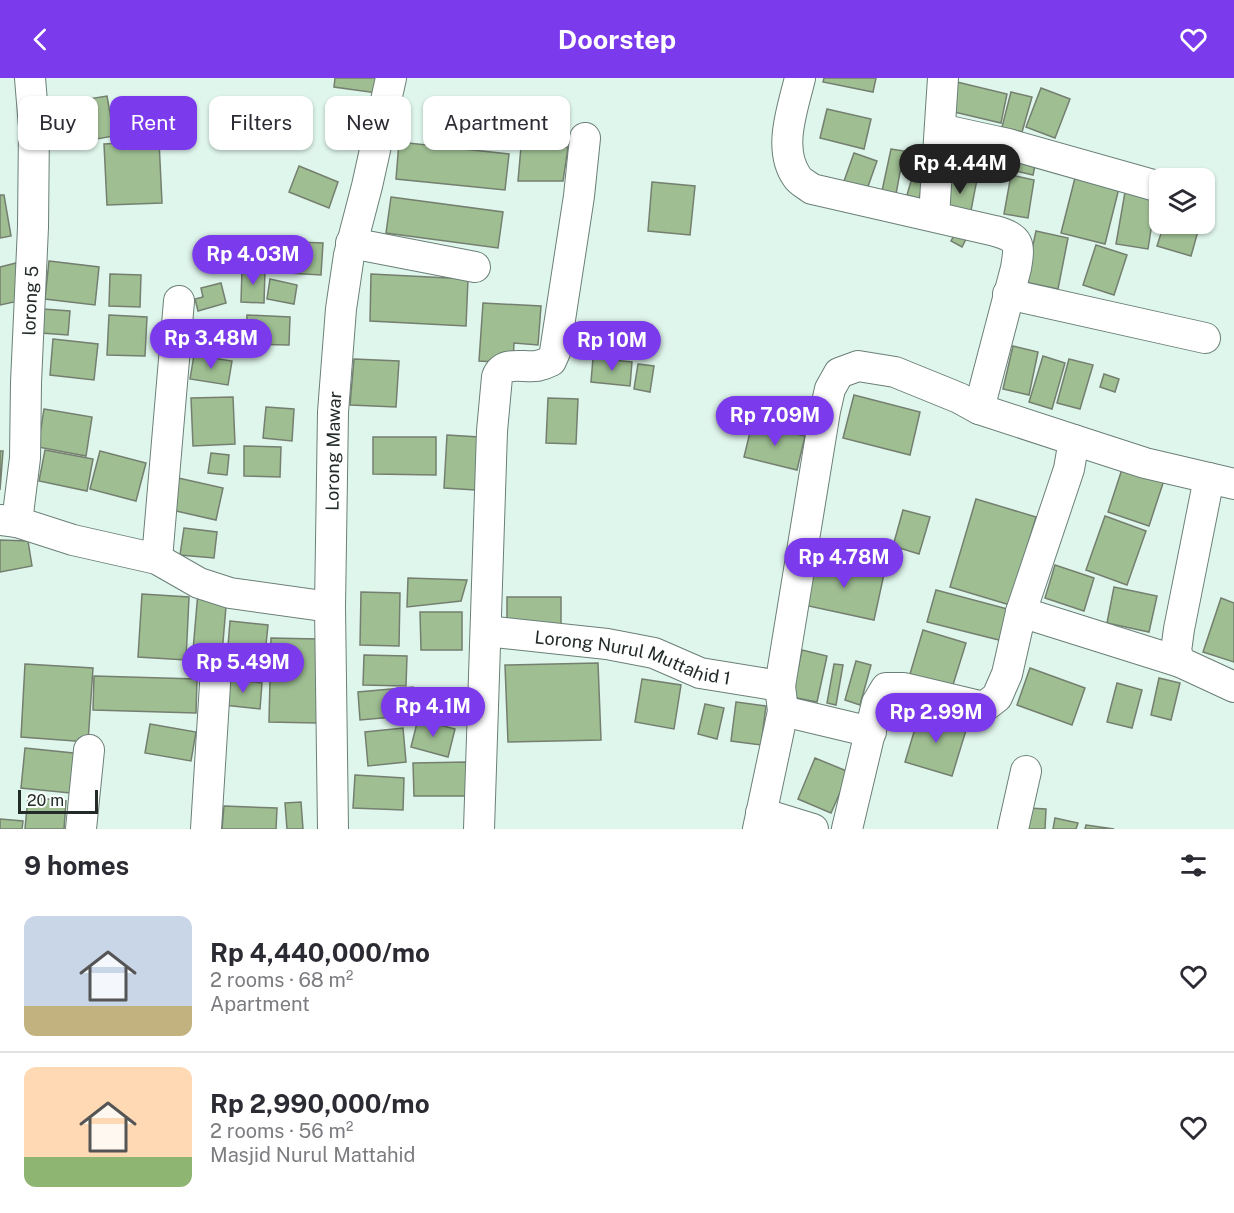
<!DOCTYPE html>
<html lang="en">
<head>
<meta charset="utf-8">
<style>
	:root { --surface:#fff; --page:#f2f2f3; --text:#2b2b33; --muted:#7c7c81; --line:#e1e1e2; --accent:#7c3aed }
	body { margin:0; font-family:"Public Sans",sans-serif; background:var(--page); color:var(--text); height:100vh; display:flex; flex-direction:column; font-size:22px; white-space:nowrap }
	* { box-sizing:border-box; margin:0 }
	p { font-size:20px; color:var(--muted) }
	.icon { flex:none; width:33px; height:33px; fill:none; stroke:currentColor; stroke-width:2; stroke-linecap:round; stroke-linejoin:round }
	.map { position:relative; height:751px; overflow:hidden }
	.panel { display:flex; flex-direction:column; background:var(--surface); flex:1 }
	.panel>* { flex:none }
	.banner { position:absolute; left:18px; top:18px; width:600px; height:54px; display:flex; gap:12px }
	.controls { position:absolute; left:1149px; top:90px; display:grid; gap:12px }
	.controls a { display:grid; place-items:center; width:66px; height:66px; border-radius:12px; background:var(--surface); box-shadow:0 2px 4px #0004; font-size:30px }
	.scale { position:absolute; left:18px; bottom:15px; width:80px; box-sizing:border-box; padding-left:6px; border:3px solid #222b27; border-top:0; font-size:16px; line-height:21px; white-space:nowrap; color:#222b27; -webkit-text-stroke:4px #f9fefc; paint-order:stroke }
	.price { position:absolute; translate:-50% -51px; padding:0 14px; border-radius:21px; background:var(--accent); color:#fff; font-size:20px; line-height:39px; filter:drop-shadow(0 2px 3px #0008) }
	.price::after { content:''; position:absolute; left:50%; top:36px; width:18px; height:14px; margin-left:-9px; background:inherit; clip-path:polygon(0 0,100% 0,50% 100%) }
	.price.current { background:#222; color:#fff }
	ul { padding:0; list-style:none }
	li { display:flex; align-items:center; gap:18px; height:150px; padding:0 24px }
	li+li { border-top:2px solid var(--line) }
	li span { display:grid; place-items:center; flex:none; width:168px; height:120px; border-radius:12px; color:#555 }
	li>.icon { margin-inline-start:auto }
	span .icon { width:72px; height:72px; fill:#fffc; stroke-width:1 }
	li b { font-size:26px }
	h2 { display:flex; justify-content:space-between; align-items:center; height:72px; padding:0 24px; font-size:26px }
	.pill { padding:0 21px; border-radius:12px; background:var(--surface); box-shadow:0 2px 4px #0004; font-size:21px; line-height:54px }
	.pill.current { background:var(--accent); color:#fff }
	header { display:flex; justify-content:space-between; align-items:center; height:78px; padding:0 24px; background:var(--accent); color:#fff; font-size:27px; font-weight:700 }
	.map>svg:first-child { display:block }
	.building { fill:#9fbf93; stroke:#747f6f; stroke-width:1.5 }
	.lines { fill:none; stroke-linecap:round; stroke-linejoin:round }
	.street-casing { stroke:#6b7f77; stroke-width:32 }
	.street { stroke:#fff; stroke-width:30 }
	.labels { text-anchor:middle; dominant-baseline:central; stroke-width:6; stroke-linejoin:round; paint-order:stroke }
	.street-label { font-size:18px; fill:#222b27; stroke:#f9fefc }
</style>
</head>
<body>
<header><svg class="icon" aria-label="back" viewBox="0 0 24 24"><path d="M15 5l-7 7 7 7"/></svg>Doorstep<svg class="icon" aria-label="heart" viewBox="0 0 24 24"><path d="M12 20l-8-8c-3-5 5-10 8-4 3-6 11-1 8 4z"/></svg></header>
<div class="map">
<svg width="1234" height="751" viewBox="0 0 1234 751">
	<rect width="100%" height="100%" fill="#dff6ec"/>
	<!-- building -->
	<g class="building">
		<polygon points="335,0 379,0 377,15 334,9"/>
		<polygon points="824,0 876,0 873,14 823,4"/>
		<polygon points="957,4 1007,16 1001,45 950,33"/>
		<polygon points="1041,10 1070,21 1055,60 1026,49"/>
		<polygon points="1011,14 1032,19 1022,54 1002,49"/>
		<polygon points="107,18 114,58 57,68 50,27"/>
		<polygon points="827,31 871,41 864,71 820,60"/>
		<polygon points="946,59 985,68 980,86 941,77"/>
		<polygon points="159,63 162,125 107,127 104,66"/>
		<polygon points="399,64 509,76 505,112 396,101"/>
		<polygon points="990,66 1037,78 1033,97 985,86"/>
		<polygon points="521,69 568,69 563,103 518,103"/>
		<polygon points="891,71 904,73 896,116 882,113"/>
		<polygon points="920,73 932,76 919,121 907,117"/>
		<polygon points="854,75 877,83 866,114 843,106"/>
		<polygon points="299,88 338,104 329,130 289,114"/>
		<polygon points="950,91 978,96 969,143 942,138"/>
		<polygon points="1076,96 1120,106 1105,166 1061,155"/>
		<polygon points="1011,97 1034,102 1028,140 1004,136"/>
		<polygon points="652,104 695,108 690,157 648,153"/>
		<polygon points="1125,114 1156,119 1148,171 1116,166"/>
		<polygon points="0,117 4,117 11,158 0,160"/>
		<polygon points="391,119 503,134 498,170 386,155"/>
		<polygon points="1164,146 1200,146 1191,178 1157,168"/>
		<polygon points="1036,153 1068,160 1058,211 1025,204"/>
		<polygon points="956,154 967,159 962,169 951,163"/>
		<polygon points="272,163 323,165 321,197 271,194"/>
		<polygon points="1096,167 1127,177 1114,217 1083,207"/>
		<polygon points="49,183 99,189 95,227 45,221"/>
		<polygon points="16,185 23,222 0,227 0,189"/>
		<polygon points="242,191 265,192 264,225 241,224"/>
		<polygon points="110,196 141,197 140,229 109,228"/>
		<polygon points="371,196 468,201 466,248 370,243"/>
		<polygon points="270,201 297,207 294,226 267,221"/>
		<polygon points="221,205 226,225 198,233 195,221 203,219 201,210"/>
		<polygon points="483,225 541,228 538,267 514,265 513,285 479,283"/>
		<polygon points="43,231 70,233 68,257 41,255"/>
		<polygon points="109,237 147,239 145,278 107,277"/>
		<polygon points="247,237 290,239 289,267 246,266"/>
		<polygon points="53,261 98,266 94,302 50,297"/>
		<polygon points="1013,268 1038,274 1029,317 1003,311"/>
		<polygon points="194,277 232,283 228,307 190,301"/>
		<polygon points="1043,278 1065,285 1052,331 1029,324"/>
		<polygon points="593,280 632,284 630,308 591,304"/>
		<polygon points="354,281 399,283 396,329 350,327"/>
		<polygon points="1069,281 1093,287 1080,331 1057,325"/>
		<polygon points="638,286 654,288 650,314 634,311"/>
		<polygon points="1104,296 1119,301 1115,314 1100,309"/>
		<polygon points="854,317 920,334 910,377 843,360"/>
		<polygon points="233,319 235,366 193,368 191,320"/>
		<polygon points="548,320 578,321 576,366 546,365"/>
		<polygon points="266,329 294,331 292,363 263,360"/>
		<polygon points="44,331 92,339 86,378 38,369"/>
		<polygon points="752,346 805,358 797,392 744,379"/>
		<polygon points="447,357 479,359 475,412 444,410"/>
		<polygon points="373,359 436,359 436,397 373,396"/>
		<polygon points="244,368 281,369 280,399 244,398"/>
		<polygon points="45,372 93,381 87,413 39,403"/>
		<polygon points="0,373 3,373 0,412"/>
		<polygon points="100,373 146,385 136,423 90,411"/>
		<polygon points="211,375 229,377 227,397 208,395"/>
		<polygon points="1125,382 1166,396 1149,448 1108,434"/>
		<polygon points="174,399 223,410 216,442 167,431"/>
		<polygon points="976,421 1036,439 1010,527 950,509"/>
		<polygon points="903,432 930,439 919,476 893,468"/>
		<polygon points="1105,438 1146,453 1127,507 1086,492"/>
		<polygon points="184,450 217,454 214,480 180,477"/>
		<polygon points="0,462 28,463 32,488 0,494"/>
		<polygon points="813,481 884,496 874,542 804,527"/>
		<polygon points="1055,487 1094,500 1084,533 1045,520"/>
		<polygon points="408,500 467,502 461,523 407,529"/>
		<polygon points="1114,509 1157,518 1149,554 1107,545"/>
		<polygon points="936,512 1015,533 1007,564 927,544"/>
		<polygon points="198,514 227,517 220,599 191,596"/>
		<polygon points="361,514 400,515 399,568 360,567"/>
		<polygon points="142,516 189,519 186,582 138,579"/>
		<rect x="507" y="519" width="54" height="32"/>
		<polygon points="1221,520 1234,525 1234,584 1203,574"/>
		<polygon points="420,534 462,534 462,572 421,572"/>
		<polygon points="230,543 268,547 263,596 226,593"/>
		<polygon points="923,552 966,565 952,610 910,596"/>
		<polygon points="271,560 318,561 317,645 269,644"/>
		<polygon points="802,572 827,578 817,624 792,619"/>
		<polygon points="364,577 407,578 406,608 363,607"/>
		<polygon points="856,583 871,587 860,627 845,622"/>
		<polygon points="598,585 601,662 508,664 505,587"/>
		<polygon points="25,586 93,590 88,664 21,659"/>
		<polygon points="834,586 843,587 836,627 827,625"/>
		<polygon points="1030,590 1085,610 1072,647 1017,627"/>
		<polygon points="94,598 197,601 196,635 93,632"/>
		<polygon points="1159,600 1180,605 1171,642 1151,637"/>
		<polygon points="226,601 262,605 260,631 224,627"/>
		<polygon points="642,601 681,607 674,651 635,644"/>
		<polygon points="1117,605 1142,612 1132,650 1107,644"/>
		<polygon points="413,609 416,637 360,642 358,614"/>
		<polygon points="736,624 766,628 761,667 731,663"/>
		<polygon points="705,626 724,630 717,661 698,656"/>
		<polygon points="920,634 967,649 952,698 905,684"/>
		<polygon points="418,641 455,651 448,679 411,669"/>
		<polygon points="150,646 196,654 191,683 145,675"/>
		<polygon points="403,650 406,684 368,688 365,654"/>
		<polygon points="25,670 83,676 80,716 21,710"/>
		<polygon points="815,680 849,694 831,735 798,721"/>
		<polygon points="467,684 468,718 414,718 413,685"/>
		<polygon points="355,697 404,700 403,732 353,730"/>
		<polygon points="28,719 66,723 64,751 25,751"/>
		<polygon points="301,724 303,751 287,751 285,725"/>
		<polygon points="224,728 277,730 276,751 222,751"/>
		<polygon points="1028,730 1046,731 1045,751 1026,751"/>
		<polygon points="1055,740 1078,745 1076,751 1053,751"/>
		<polygon points="0,741 23,743 22,751 0,751"/>
		<polygon points="1086,747 1114,751 1085,751"/>
	</g>
	<g class="lines">
		<defs>
			<g id="street">
				<path d="M800,0C793,30 777,71 797,99C800,104 807,107 812,111L995,153C1020,160 1020,166 1016,190L979,331"/>
				<polyline points="940,51 1008,66 1160,109"/>
				<polyline points="934,138 943,0"/>
				<polyline points="351,165 475,189"/>
				<polyline points="1008,216 1205,260"/>
				<polyline points="1074,362 1145,385 1209,400"/>
				<polyline points="1234,406 1209,400 1179,551 1176,573 1180,584 1234,609"/>
				<polyline points="0,442 17,444 73,462 157,481 199,505 230,515 330,529"/>
				<path id="s1" d="M17,444L25,380L26,305L33,149L34,49L30,0"/>
				<polyline points="157,481 179,223"/>
				<path id="s2" d="M486,553L607,566L654,575L700,595L780,608"/>
				<polyline points="783,633 871,654"/>
				<polyline points="761,735 813,751"/>
				<polyline points="81,751 89,672"/>
				<polyline points="206,751 215,606"/>
				<path id="s3" d="M333,751L330,529L333,334L341,231L349,177L367,108L391,0"/>
				<path d="M479,751L492,353L497,299C503,282 523,290 537,288C542,287 547,285 551,283L555,274L579,118L585,60"/>
				<polyline points="758,751 783,633 780,608 825,333 830,311 839,295 858,288 895,294 959,320 979,331 1074,362 1069,391 1021,534"/>
				<polyline points="847,751 877,625 886,610 904,610 984,629 997,619 1007,596 1021,534 1180,584"/>
				<polyline points="1013,751 1026,693"/>
			</g>
		</defs>
		<!-- street casing -->
		<use href="#street" class="street-casing"/>
		<!-- street -->
		<use href="#street" class="street"/>
	</g>
	<g class="labels">
		<!-- street labels -->
		<g class="street-label">
			<text stroke="none"><textPath href="#s1" startOffset="222">lorong 5</textPath></text>
			<text stroke="none"><textPath href="#s3" startOffset="378">Lorong Mawar</textPath></text>
			<text stroke="none"><textPath href="#s2" startOffset="150">Lorong Nurul Muttahid 1</textPath></text>
		</g>
	</g>
</svg>
<div class="controls">
<a><svg class="icon" aria-label="layers" viewBox="0 0 24 24"><path d="M12 4l9 5-9 5-9-5zM3 14l9 5 9-5"/></svg></a>
</div>
<div class="scale">20 m</div>
<b class="price current" style="left:960px;top:117px">Rp 4.44M</b>
<b class="price" style="left:253px;top:208px">Rp 4.03M</b>
<b class="price" style="left:211px;top:292px">Rp 3.48M</b>
<b class="price" style="left:612px;top:294px">Rp 10M</b>
<b class="price" style="left:775px;top:369px">Rp 7.09M</b>
<b class="price" style="left:844px;top:511px">Rp 4.78M</b>
<b class="price" style="left:243px;top:616px">Rp 5.49M</b>
<b class="price" style="left:433px;top:660px">Rp 4.1M</b>
<b class="price" style="left:936px;top:666px">Rp 2.99M</b>
<div class="banner">
<a class="pill">Buy</a>
<a class="pill current">Rent</a>
<a class="pill">Filters</a>
<a class="pill">New</a>
<a class="pill">Apartment</a>
</div>
</div>
<section class="panel">
<h2>9 homes<svg class="icon" aria-label="filters" viewBox="0 0 24 24"><path d="M4 7h16M4 17h16"/><circle cx="9" cy="7" r="2"/><circle cx="15" cy="17" r="2"/></svg></h2>
<ul>
<li><span style="background:linear-gradient(#c9d6e8 75%,#c2b280 0)"><svg class="icon" aria-label="home" viewBox="0 0 24 24"><path d="M3 11l9-7 9 7M6 9v11h12V9"/></svg></span><div><b>Rp 4,440,000/mo</b><p>2 rooms · 68 m²</p><p>Apartment</p></div><svg class="icon" aria-label="heart" viewBox="0 0 24 24"><path d="M12 20l-8-8c-3-5 5-10 8-4 3-6 11-1 8 4z"/></svg></li>
<li><span style="background:linear-gradient(#ffd9b3 75%,#8fb573 0)"><svg class="icon" aria-label="home" viewBox="0 0 24 24"><path d="M3 11l9-7 9 7M6 9v11h12V9"/></svg></span><div><b>Rp 2,990,000/mo</b><p>2 rooms · 56 m²</p><p>Masjid Nurul Mattahid</p></div><svg class="icon" aria-label="heart" viewBox="0 0 24 24"><path d="M12 20l-8-8c-3-5 5-10 8-4 3-6 11-1 8 4z"/></svg></li>
</ul>
</section>
</body>
</html>
